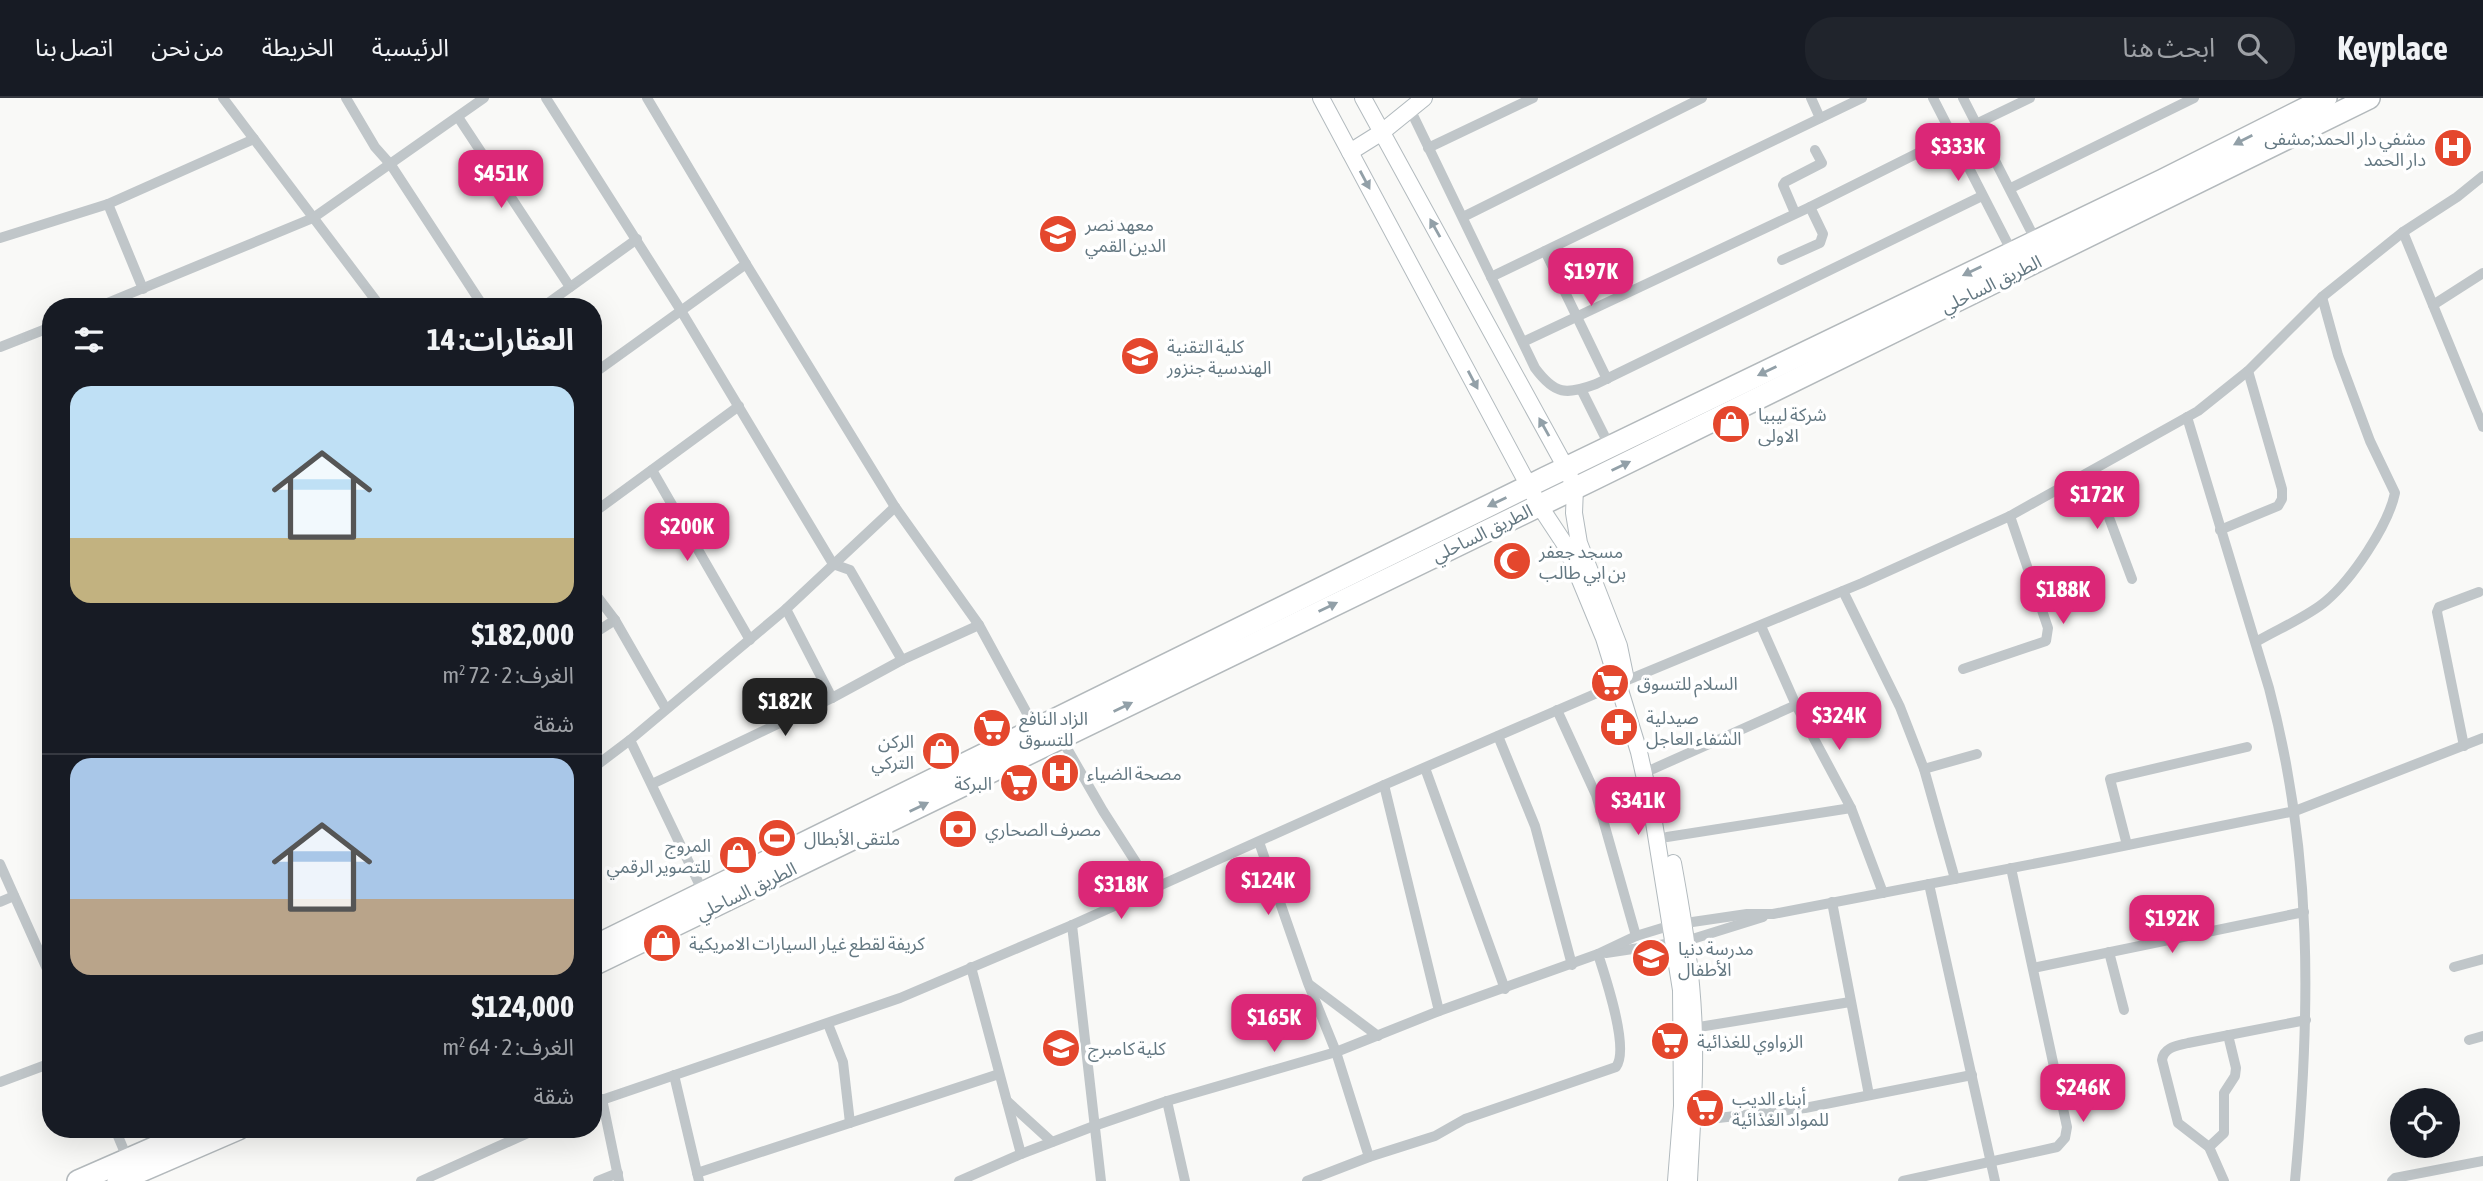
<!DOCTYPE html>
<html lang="ar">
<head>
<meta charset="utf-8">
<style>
	:root { --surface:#171b24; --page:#20242c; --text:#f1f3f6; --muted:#9ea1a6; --line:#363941; --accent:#db2777 }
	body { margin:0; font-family:"Asap Condensed","Noto Sans Arabic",sans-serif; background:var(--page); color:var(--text); direction:rtl; height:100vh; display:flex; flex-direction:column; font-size:26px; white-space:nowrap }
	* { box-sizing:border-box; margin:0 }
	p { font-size:23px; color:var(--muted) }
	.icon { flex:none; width:38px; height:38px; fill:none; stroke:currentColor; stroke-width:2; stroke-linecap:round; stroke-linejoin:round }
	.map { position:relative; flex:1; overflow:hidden; direction:ltr }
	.details { position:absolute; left:42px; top:200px; width:560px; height:840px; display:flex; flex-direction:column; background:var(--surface); border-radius:28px; box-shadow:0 7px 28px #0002; direction:rtl }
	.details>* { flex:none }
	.buttons { position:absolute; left:2390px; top:990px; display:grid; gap:14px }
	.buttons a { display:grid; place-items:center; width:70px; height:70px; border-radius:50%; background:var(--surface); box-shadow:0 7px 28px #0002; font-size:35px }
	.price { position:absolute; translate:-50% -60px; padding:0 16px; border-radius:14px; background:var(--accent); color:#fff; font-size:23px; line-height:46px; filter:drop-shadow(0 2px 4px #0008) }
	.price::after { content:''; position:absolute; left:50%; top:42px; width:21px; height:16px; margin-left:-10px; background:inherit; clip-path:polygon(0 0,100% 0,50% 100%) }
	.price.active { background:#222; color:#fff }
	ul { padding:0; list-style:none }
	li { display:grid; align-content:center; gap:14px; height:371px; padding:0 28px }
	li+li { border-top:2px solid var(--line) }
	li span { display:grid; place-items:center; height:217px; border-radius:21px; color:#555 }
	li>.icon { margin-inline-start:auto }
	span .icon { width:126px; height:126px; fill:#fffc; stroke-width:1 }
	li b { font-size:30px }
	h2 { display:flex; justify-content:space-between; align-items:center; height:84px; padding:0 28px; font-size:30px }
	header { display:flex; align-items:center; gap:42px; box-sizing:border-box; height:98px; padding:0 35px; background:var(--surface); border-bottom:2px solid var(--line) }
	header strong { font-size:33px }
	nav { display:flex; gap:38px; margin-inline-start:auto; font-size:24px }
	.search { width:490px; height:63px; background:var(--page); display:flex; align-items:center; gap:18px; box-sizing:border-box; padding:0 24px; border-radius:28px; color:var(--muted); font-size:26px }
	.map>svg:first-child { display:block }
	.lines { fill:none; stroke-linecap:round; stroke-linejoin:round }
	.secondary-casing { stroke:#b2babe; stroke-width:18 }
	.highway-casing { stroke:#b3b9bc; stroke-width:24 }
	.street { stroke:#c0c6c9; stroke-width:10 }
	.secondary { stroke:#fff; stroke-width:16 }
	.highway { stroke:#fff; stroke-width:21 }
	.oneway { fill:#92a0a8 }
	.labels { text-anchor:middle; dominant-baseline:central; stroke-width:7; stroke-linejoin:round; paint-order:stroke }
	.poi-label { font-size:18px; fill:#647882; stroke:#fff; text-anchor:start }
	.street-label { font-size:18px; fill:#647882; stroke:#fff }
</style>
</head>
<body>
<header>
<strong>Keyplace</strong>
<div class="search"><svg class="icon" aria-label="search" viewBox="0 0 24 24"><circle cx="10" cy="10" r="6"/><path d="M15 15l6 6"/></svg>ابحث هنا</div>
<nav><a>الرئيسية</a><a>الخريطة</a><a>من نحن</a><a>اتصل بنا</a></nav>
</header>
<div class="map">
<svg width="2483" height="1083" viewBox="0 0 2483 1083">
	<rect width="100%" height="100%" fill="#f9f9f7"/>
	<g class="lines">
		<defs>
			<g id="secondary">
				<polyline points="1321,0 1539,407 1566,448 1604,540 1639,654 1652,712 1681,892 1682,1008 1676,1083"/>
				<polyline points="1363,0 1566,370 1575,390 1574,415 1579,445 1619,548 1625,577"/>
				<polyline points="1350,54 1382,34 1424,0"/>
				<path d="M1673,765C1684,825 1694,886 1694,948C1695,993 1691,1038 1689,1083"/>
			</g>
			<g id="highway">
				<polyline points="593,849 1545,380 2163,82 2326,0"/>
				<polyline points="593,867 1594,381 2369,0"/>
				<polyline points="78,1083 197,1031"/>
				<polyline points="118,1083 238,1031"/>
			</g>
		</defs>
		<!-- secondary casing -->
		<use href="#secondary" class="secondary-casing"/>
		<!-- highway casing -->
		<use href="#highway" class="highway-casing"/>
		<!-- street -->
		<g class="street">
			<polyline points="223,0 380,208"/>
			<polyline points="346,0 375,49 391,67 483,208"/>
			<polyline points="546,0 680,211 833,466 850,472 902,562 979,527"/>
			<polyline points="647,0 746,166"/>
			<polyline points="1811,0 1820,20"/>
			<polyline points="1933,0 2012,154"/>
			<polyline points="1963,0 2036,143"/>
			<path d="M1410,11L1535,270C1555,297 1566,297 1596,286L1982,98"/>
			<polyline points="458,19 570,189"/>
			<polyline points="1976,26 2030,0"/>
			<polyline points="1428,50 1533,0"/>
			<polyline points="2011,90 2194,0"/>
			<polyline points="108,106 254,41"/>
			<polyline points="1795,115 1783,87 1785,84 1822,65 1815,52"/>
			<polyline points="1463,119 1702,0"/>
			<polyline points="2403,134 2483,329"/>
			<polyline points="0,140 108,106 143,191"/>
			<polyline points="1545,153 1607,281"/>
			<polyline points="1782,162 1820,145 1823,136 1810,109"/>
			<polyline points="1491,179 1862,0"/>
			<polyline points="2433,207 2483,175"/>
			<polyline points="100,208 313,120 484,0"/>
			<polyline points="544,208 637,141"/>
			<polyline points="1523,244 1810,109 1952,38"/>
			<polyline points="0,249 51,229"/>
			<polyline points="593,276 746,166 895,409 979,527 1035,630"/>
			<polyline points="1581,291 1610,349"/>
			<path d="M2187,319L2269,590C2313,756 2311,914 2295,1083"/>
			<polyline points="652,372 750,542"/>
			<polyline points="2092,374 2132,481"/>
			<polyline points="593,415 739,308"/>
			<polyline points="2220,432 2278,408 2282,401 2282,391 2248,273"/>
			<polyline points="593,493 615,522 666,611"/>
			<polyline points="1843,493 1900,609 1924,671 1955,781"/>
			<polyline points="786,511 832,600"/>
			<polyline points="1761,528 1796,607 1851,710 1883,795"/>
			<polyline points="593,536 615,522"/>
			<path d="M2256,544C2276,532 2309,518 2326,503C2352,481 2388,428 2395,395L2370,343L2338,257L2322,199"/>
			<polyline points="1963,571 2046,543 2048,530 2010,418"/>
			<polyline points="1557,612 1596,697 1636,838"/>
			<polyline points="1498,638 1535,728 1572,867"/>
			<polyline points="1061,640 1103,713 1153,791"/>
			<polyline points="2464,648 2437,514 2439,509 2479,494"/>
			<polyline points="593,670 630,642"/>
			<polyline points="1425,670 1505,891"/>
			<polyline points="1653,671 1796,607"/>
			<polyline points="1924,671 1977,656"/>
			<polyline points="652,686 832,600 902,562"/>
			<polyline points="1384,687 1439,913"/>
			<polyline points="1667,739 1851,710"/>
			<path d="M1259,744L1308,885L1336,954L1369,1059L1435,1038L1465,1021L1616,969C1630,951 1605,878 1598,856"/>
			<polyline points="2127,747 2110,681 2247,649"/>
			<polyline points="0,766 51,880"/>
			<polyline points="1929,786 1995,1083"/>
			<polyline points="704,796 630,642 786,511 895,409"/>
			<polyline points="0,804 14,798"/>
			<polyline points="1832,804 1869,997"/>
			<polyline points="1072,827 1101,1083"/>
			<polyline points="2109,854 2124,912"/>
			<polyline points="1606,855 1686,843 1763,819"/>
			<polyline points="971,869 1021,1056"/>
			<polyline points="2454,869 2483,861"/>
			<polyline points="2033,870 2304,814"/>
			<polyline points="1310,887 1378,938"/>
			<polyline points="828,926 843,964 850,1025"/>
			<polyline points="1693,930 1850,904"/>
			<polyline points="2469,942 2483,938"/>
			<polyline points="674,977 699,1083"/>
			<polyline points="0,984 51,965"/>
			<polyline points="602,1001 619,1083"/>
			<polyline points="1007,1003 1052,1044"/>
			<polyline points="1167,1003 1185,1083"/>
			<polyline points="593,1005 900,900 1072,827 1384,687 1618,586 1862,485 2010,418 2198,313 2248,273 2322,199 2403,134 2457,99 2483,78"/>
			<polyline points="1692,1023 1805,1010 1972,977"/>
			<polyline points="115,1031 128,1062"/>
			<polyline points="2209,1049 2224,1035 2224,995 2235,978 2236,970 2228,937"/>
			<polyline points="697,1075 999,976"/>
			<polyline points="421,1083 537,1031"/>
			<polyline points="598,1083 618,1075"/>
			<polyline points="959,1083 1021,1056 1094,1028 1167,1003 1336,954 1439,913 1598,856 1636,838 1672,827 1747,816 1773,816 2069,759 2295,713 2483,640"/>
			<polyline points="1307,1083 1369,1059"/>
			<polyline points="1903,1083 2057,1049 2065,1040 2067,1029 2011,770"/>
			<path d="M2224,1083L2209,1049L2178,1025L2162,962C2164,949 2177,948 2188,945L2306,922"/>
			<polyline points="2392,1083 2395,1080 2483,1063"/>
		</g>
		<!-- secondary -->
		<use href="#secondary" class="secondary"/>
		<!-- highway -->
		<use href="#highway" class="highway"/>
	</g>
	<!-- one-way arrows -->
	<defs><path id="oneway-solid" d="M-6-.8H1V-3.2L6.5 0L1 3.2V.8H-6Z" transform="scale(1.75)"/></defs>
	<g class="oneway">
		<use href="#oneway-solid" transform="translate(2243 42) rotate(153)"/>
		<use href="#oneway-solid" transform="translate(1365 82) rotate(62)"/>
		<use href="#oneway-solid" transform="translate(1435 130) rotate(-119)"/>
		<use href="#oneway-solid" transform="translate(1972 173) rotate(154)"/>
		<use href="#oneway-solid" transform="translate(1767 273) rotate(154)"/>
		<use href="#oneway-solid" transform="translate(1473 282) rotate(62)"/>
		<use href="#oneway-solid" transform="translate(1544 329) rotate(-119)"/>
		<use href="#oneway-solid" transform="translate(1621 368) rotate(-26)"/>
		<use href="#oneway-solid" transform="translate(1497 404) rotate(154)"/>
		<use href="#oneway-solid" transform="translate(1328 509) rotate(-26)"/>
		<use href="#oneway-solid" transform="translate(1123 609) rotate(-26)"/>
		<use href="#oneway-solid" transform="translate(919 709) rotate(-26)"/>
	</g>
	<!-- icons -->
	<defs>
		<symbol id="hospital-disc" viewBox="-11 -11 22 22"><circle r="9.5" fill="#e4472d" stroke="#fff"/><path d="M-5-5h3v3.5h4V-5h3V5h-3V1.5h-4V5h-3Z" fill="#fff"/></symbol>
		<symbol id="university-disc" viewBox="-11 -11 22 22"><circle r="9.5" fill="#e4472d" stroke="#fff"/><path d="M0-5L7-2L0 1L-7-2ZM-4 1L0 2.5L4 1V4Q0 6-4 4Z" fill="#fff"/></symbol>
		<symbol id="shop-disc" viewBox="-11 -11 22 22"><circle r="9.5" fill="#e4472d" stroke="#fff"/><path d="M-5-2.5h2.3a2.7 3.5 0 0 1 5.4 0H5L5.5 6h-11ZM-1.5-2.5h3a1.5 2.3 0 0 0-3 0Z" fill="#fff"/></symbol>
		<symbol id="mosque-disc" viewBox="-11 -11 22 22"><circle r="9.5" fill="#e4472d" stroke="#fff"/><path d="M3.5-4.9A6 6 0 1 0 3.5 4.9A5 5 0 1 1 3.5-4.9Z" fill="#fff"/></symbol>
		<symbol id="supermarket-disc" viewBox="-11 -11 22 22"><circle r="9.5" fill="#e4472d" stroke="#fff"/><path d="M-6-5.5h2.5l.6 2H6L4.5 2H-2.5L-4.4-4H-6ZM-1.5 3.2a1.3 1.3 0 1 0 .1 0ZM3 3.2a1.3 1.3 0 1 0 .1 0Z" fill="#fff"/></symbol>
		<symbol id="pharmacy-disc" viewBox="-11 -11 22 22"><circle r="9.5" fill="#e4472d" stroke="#fff"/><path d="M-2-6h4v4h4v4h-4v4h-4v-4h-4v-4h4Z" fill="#fff"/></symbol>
		<symbol id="bank-disc" viewBox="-11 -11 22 22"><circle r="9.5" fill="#e4472d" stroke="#fff"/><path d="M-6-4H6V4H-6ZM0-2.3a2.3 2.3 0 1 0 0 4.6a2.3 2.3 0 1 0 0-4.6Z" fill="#fff"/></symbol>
		<symbol id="stadium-disc" viewBox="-11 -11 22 22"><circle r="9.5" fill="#e4472d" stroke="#fff"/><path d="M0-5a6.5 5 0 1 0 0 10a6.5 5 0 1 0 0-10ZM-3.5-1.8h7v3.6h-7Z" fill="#fff"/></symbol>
		<symbol id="school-disc" viewBox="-11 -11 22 22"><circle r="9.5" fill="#e4472d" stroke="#fff"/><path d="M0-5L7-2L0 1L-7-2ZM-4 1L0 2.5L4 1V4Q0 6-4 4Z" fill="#fff"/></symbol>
	</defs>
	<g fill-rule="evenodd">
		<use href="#hospital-disc" x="2431" y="28" width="44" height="44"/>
		<use href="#university-disc" x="1036" y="114" width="44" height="44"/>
		<use href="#university-disc" x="1118" y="236" width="44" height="44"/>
		<use href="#shop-disc" x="1709" y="304" width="44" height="44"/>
		<use href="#mosque-disc" x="1490" y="441" width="44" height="44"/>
		<use href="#supermarket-disc" x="1588" y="563" width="44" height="44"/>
		<use href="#pharmacy-disc" x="1597" y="607" width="44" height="44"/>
		<use href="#supermarket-disc" x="970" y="608" width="44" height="44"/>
		<use href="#shop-disc" x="919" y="631" width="44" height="44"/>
		<use href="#hospital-disc" x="1038" y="653" width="44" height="44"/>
		<use href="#supermarket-disc" x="997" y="663" width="44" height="44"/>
		<use href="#bank-disc" x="936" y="709" width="44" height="44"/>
		<use href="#stadium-disc" x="755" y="718" width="44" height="44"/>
		<use href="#shop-disc" x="716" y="735" width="44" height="44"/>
		<use href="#shop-disc" x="640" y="823" width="44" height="44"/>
		<use href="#school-disc" x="1629" y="838" width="44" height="44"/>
		<use href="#supermarket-disc" x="1648" y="921" width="44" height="44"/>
		<use href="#university-disc" x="1039" y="928" width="44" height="44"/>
		<use href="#supermarket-disc" x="1683" y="988" width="44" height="44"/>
	</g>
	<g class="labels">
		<!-- poi labels -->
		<g class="poi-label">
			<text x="2426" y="40" text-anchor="end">مشفي دار الحمد;مشفى<tspan x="2426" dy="21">دار الحمد</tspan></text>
			<text x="1085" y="126">معهد نصر<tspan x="1085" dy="21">الدين القمي</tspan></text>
			<text x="1167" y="248">كلية التقنية<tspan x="1167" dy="21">الهندسية جنزور</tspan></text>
			<text x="1758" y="316">شركة ليبيا<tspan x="1758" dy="21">الاولى</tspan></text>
			<text x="1539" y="453">مسجد جعفر<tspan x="1539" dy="21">بن ابي طالب</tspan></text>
			<text x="1637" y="585">السلام للتسوق</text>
			<text x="1646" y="619">صيدلية<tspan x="1646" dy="21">الشفاء العاجل</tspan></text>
			<text x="1019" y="620">الزاد النافع<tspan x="1019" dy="21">للتسوق</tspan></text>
			<text x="914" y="643" text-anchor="end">الركن<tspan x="914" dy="21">التركي</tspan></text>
			<text x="1087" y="675">مصحة الضياء</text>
			<text x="992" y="685" text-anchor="end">البركة</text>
			<text x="985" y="731">مصرف الصحاري</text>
			<text x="804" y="740">ملتقى الأبطال</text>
			<text x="711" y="747" text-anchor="end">المروج<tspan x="711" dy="21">للتصوير الرقمي</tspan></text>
			<text x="689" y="845">كريفة لقطع غيار السيارات الامريكية</text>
			<text x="1678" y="850">مدرسة دنيا<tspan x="1678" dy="21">الأطفال</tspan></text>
			<text x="1697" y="943">الزواوي للغذائية</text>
			<text x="1088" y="950">كلية كامبرج</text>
			<text x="1732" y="1000">أبناء الديب<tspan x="1732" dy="21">للمواد الغذائية</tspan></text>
		</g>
		<!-- street labels -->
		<g class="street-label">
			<text transform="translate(1991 186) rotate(-26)">الطريق الساحلي</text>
			<text transform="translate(1482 435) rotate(-26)">الطريق الساحلي</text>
			<text transform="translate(746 793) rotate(-26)">الطريق الساحلي</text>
		</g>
	</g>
</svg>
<div class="buttons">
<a><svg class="icon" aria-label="locate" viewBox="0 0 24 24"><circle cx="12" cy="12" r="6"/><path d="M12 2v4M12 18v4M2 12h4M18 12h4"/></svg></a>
</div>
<b class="price" style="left:1958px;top:85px">$333K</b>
<b class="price" style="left:501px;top:112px">$451K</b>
<b class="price" style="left:1591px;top:210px">$197K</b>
<b class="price" style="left:2097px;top:433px">$172K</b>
<b class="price" style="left:687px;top:465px">$200K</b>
<b class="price" style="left:2063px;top:528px">$188K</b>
<b class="price active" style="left:785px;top:640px">$182K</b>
<b class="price" style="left:1839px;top:654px">$324K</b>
<b class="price" style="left:1638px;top:739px">$341K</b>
<b class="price" style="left:1268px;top:819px">$124K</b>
<b class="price" style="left:1121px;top:823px">$318K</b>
<b class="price" style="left:2172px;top:857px">$192K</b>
<b class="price" style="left:1274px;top:956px">$165K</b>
<b class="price" style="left:2083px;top:1026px">$246K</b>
<section class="details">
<h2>العقارات: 14<svg class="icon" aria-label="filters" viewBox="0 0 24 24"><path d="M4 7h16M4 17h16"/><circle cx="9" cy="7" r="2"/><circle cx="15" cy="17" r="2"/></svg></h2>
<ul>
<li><span style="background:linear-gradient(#bfe0f5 70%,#c2b280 0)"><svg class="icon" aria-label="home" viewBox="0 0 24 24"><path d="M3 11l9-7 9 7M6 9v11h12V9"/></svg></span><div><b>$182,000</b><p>الغرف: 2 · 72 m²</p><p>شقة</p></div></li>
<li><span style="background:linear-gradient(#a9c7e8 65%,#b9a48a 0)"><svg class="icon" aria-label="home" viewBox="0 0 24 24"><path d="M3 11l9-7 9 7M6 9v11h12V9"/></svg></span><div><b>$124,000</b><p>الغرف: 2 · 64 m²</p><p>شقة</p></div></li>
</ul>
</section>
</div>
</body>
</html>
